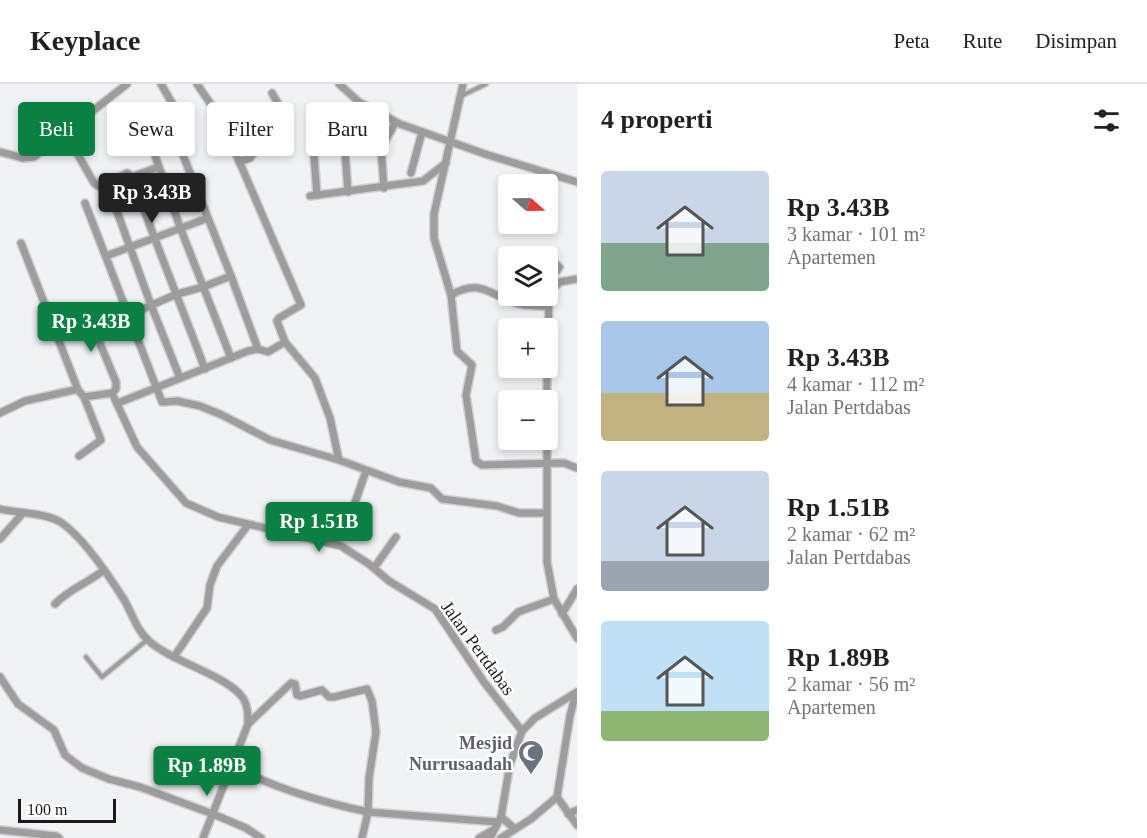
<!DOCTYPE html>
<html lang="id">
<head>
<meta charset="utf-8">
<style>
	:root { --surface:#fff; --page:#f6f6f6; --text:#202124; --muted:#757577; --line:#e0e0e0; --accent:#0b8043 }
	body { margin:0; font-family:"Times New Roman",serif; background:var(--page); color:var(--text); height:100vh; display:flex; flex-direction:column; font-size:22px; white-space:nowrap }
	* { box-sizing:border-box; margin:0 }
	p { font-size:20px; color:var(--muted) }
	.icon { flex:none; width:33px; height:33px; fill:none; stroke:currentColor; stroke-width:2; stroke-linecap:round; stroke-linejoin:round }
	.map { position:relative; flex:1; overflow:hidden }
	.sheet { display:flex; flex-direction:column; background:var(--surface); width:570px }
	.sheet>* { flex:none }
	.banner { position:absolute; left:18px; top:18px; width:468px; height:54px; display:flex; gap:12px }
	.needle { width:39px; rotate:110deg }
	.buttons { position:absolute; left:498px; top:90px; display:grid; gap:12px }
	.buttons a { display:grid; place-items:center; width:60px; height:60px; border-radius:6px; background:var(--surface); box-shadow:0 3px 9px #0003; font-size:30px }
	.scale { position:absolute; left:18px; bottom:15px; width:98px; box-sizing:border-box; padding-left:6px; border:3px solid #1a1a1c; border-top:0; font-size:16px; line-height:21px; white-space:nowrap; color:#1a1a1c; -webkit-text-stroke:4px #fff; paint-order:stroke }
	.price { position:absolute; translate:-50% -51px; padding:0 14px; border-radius:6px; background:var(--accent); color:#fff; font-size:20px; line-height:39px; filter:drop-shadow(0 2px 3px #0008) }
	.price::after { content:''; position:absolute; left:50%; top:36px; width:18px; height:14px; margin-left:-9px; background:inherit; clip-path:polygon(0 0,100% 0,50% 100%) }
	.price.on { background:#222; color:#fff }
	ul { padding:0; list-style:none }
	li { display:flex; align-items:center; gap:18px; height:150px; padding:0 24px }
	li span { display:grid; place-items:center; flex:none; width:168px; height:120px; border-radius:6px; color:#555 }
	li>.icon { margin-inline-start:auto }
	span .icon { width:72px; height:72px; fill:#fffc; stroke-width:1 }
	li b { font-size:26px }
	h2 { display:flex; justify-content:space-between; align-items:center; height:72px; padding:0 24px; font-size:26px }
	.chip { padding:0 21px; border-radius:6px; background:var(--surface); box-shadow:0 3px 9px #0003; font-size:21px; line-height:54px }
	.chip.on { background:var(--accent); color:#fff }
	header { display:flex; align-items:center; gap:36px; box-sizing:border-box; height:84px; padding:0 30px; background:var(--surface); border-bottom:2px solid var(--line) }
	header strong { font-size:28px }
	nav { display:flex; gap:33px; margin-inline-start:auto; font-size:21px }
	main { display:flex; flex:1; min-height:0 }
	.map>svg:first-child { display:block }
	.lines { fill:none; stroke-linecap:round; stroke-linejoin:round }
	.lane-casing { stroke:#cecfd3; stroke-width:7 }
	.street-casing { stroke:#cecfd3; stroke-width:10 }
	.lane { stroke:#9f9c9c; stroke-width:4 }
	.street { stroke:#9f9c9c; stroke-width:7 }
	.labels { text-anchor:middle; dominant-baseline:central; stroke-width:4.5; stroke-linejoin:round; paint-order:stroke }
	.street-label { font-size:18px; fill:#1a1a1c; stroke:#fff }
	.worship-label { font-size:18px; font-weight:bold; fill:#5b616d; stroke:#fff; text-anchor:end }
</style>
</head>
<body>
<header>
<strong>Keyplace</strong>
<nav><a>Peta</a><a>Rute</a><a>Disimpan</a></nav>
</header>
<main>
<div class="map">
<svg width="577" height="754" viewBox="0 0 577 754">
	<rect width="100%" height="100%" fill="#f0f2f6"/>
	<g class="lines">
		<defs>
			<g id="lane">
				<polyline points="461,12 486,0"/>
				<polyline points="548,178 556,178 561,183 557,189 548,192"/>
				<polyline points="548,192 549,207"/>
				<polyline points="86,573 102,593 147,556"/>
			</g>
			<g id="street">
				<polyline points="161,0 183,38"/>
				<polyline points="339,0 359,18 400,40 488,71 577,98"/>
				<polyline points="463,0 434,130 434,154 451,211 457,267 472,281 466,311 476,377 482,381 564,379 577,384"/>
				<polyline points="378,28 381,64"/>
				<polyline points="246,32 263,59"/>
				<polyline points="343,40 348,108"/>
				<polyline points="312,47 317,111"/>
				<path d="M65,48L94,99L98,102L107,100L127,89L132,93C155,158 181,221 205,285"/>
				<polyline points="177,56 231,192 258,265"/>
				<polyline points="152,63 180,143 231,274"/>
				<polyline points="0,68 23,74 34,73 127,0"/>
				<polyline points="239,78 250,74 280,35 281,25 272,9"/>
				<polyline points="411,89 422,48"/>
				<polyline points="132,93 158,83"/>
				<polyline points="107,100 151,221 180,294"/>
				<polyline points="384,104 381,64 396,38"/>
				<polyline points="310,112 423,97 446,79"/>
				<polyline points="85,119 162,318 177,317 200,322 222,331 270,356 339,376 399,398 431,404 442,415 497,422 519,429 546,429"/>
				<polyline points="21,159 78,306"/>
				<polyline points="106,172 208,134"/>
				<path d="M451,211C481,193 491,213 519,220C528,222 538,222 548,222"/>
				<polyline points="129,231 177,210 203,203 231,192"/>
				<polyline points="89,233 116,298 116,305 112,309"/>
				<polyline points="285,258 315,294 330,334 339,376"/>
				<polyline points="548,271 549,208 560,198 577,195"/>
				<polyline points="547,316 547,284"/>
				<polyline points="118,319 248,267 258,265 268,268 285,258 277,237 279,234 301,221 221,35 197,0"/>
				<polyline points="0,329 25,317 74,306 78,306 84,313 112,309 137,363 186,419 218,433 341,462 369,480 389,497 435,525 484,598 522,647"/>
				<polyline points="547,356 547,478 554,515 577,554"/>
				<polyline points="79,372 101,356 84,313"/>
				<path d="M0,425C17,429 48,429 62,439C83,454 109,492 123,514C132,528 136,546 149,557C172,578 227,591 243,614C248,622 248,631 248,640L203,754"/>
				<polyline points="0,455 23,429"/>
				<polyline points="335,460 341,442 351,430 366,387"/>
				<polyline points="374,484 396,453"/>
				<path d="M55,520C69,505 88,499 104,486"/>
				<polyline points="562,530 577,505"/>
				<polyline points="496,546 503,543 518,528 554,515"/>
				<polyline points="174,573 207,524 210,501 217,482 248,441"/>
				<polyline points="0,593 18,620 54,646 65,671 82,684 109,695 140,703 213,730 246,744 261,754"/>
				<polyline points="248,640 291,599 295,600 297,611 300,612 322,606 329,613 334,613 367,605 372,617 376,648 369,694 368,728 362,754"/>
				<path d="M233,682C275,705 321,718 368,728L497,738"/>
				<polyline points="557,713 577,741"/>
				<polyline points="568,730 577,726"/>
				<polyline points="501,733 514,744"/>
				<polyline points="0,746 56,752 59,754"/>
				<polyline points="479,754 493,746"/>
				<polyline points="490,754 501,733 510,680 522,647 535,634 577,608"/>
				<polyline points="501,754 531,735 557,713 570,632 576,609"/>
			</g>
		</defs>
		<!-- lane casing -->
		<use href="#lane" class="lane-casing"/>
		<!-- street casing -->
		<use href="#street" class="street-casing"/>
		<!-- lane -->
		<use href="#lane" class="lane"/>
		<!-- street -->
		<use href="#street" class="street"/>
	</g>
	<!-- icons -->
	<defs>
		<symbol id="mosque-pin" viewBox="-11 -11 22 30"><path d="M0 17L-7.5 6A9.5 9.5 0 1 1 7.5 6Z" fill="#6b7280" stroke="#fff"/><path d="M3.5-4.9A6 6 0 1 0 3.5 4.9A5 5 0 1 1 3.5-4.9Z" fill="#fff"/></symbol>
	</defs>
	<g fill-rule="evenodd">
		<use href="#mosque-pin" x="516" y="654" width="30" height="40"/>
	</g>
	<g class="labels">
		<!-- street labels -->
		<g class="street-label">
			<text transform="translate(478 564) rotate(54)">Jalan Pertdabas</text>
		</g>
		<!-- worship labels -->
		<g class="worship-label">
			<text x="512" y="659">Mesjid<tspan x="512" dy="21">Nurrusaadah</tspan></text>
		</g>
	</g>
</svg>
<div class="buttons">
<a><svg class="needle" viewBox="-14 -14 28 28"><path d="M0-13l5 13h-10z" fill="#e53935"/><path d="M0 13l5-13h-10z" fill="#757577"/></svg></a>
<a><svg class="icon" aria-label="layers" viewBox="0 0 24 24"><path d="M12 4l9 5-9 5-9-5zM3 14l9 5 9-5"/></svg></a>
<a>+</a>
<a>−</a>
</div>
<div class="scale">100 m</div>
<b class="price on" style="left:152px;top:140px">Rp 3.43B</b>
<b class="price" style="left:91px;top:269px">Rp 3.43B</b>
<b class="price" style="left:319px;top:469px">Rp 1.51B</b>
<b class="price" style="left:207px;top:713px">Rp 1.89B</b>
<div class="banner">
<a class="chip on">Beli</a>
<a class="chip">Sewa</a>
<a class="chip">Filter</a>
<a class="chip">Baru</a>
</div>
</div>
<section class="sheet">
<h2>4 properti<svg class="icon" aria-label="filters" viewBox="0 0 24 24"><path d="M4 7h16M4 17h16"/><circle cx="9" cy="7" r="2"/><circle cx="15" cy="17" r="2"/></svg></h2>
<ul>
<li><span style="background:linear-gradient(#c9d6e8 60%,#7fa58c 0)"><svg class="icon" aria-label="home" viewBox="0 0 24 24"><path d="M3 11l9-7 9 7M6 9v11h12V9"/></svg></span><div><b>Rp 3.43B</b><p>3 kamar · 101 m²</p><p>Apartemen</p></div></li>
<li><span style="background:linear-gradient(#a9c7e8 60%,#c2b280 0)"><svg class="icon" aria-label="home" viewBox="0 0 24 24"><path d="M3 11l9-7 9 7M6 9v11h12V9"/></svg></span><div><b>Rp 3.43B</b><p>4 kamar · 112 m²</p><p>Jalan Pertdabas</p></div></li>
<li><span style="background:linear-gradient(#c9d6e8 75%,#9aa5b1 0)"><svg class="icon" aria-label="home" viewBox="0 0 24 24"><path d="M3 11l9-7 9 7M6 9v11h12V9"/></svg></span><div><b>Rp 1.51B</b><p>2 kamar · 62 m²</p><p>Jalan Pertdabas</p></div></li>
<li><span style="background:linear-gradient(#bfe0f5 75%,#8fb573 0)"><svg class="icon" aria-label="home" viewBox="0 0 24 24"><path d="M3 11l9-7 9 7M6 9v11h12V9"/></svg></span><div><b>Rp 1.89B</b><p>2 kamar · 56 m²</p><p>Apartemen</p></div></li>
</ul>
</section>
</main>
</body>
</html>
